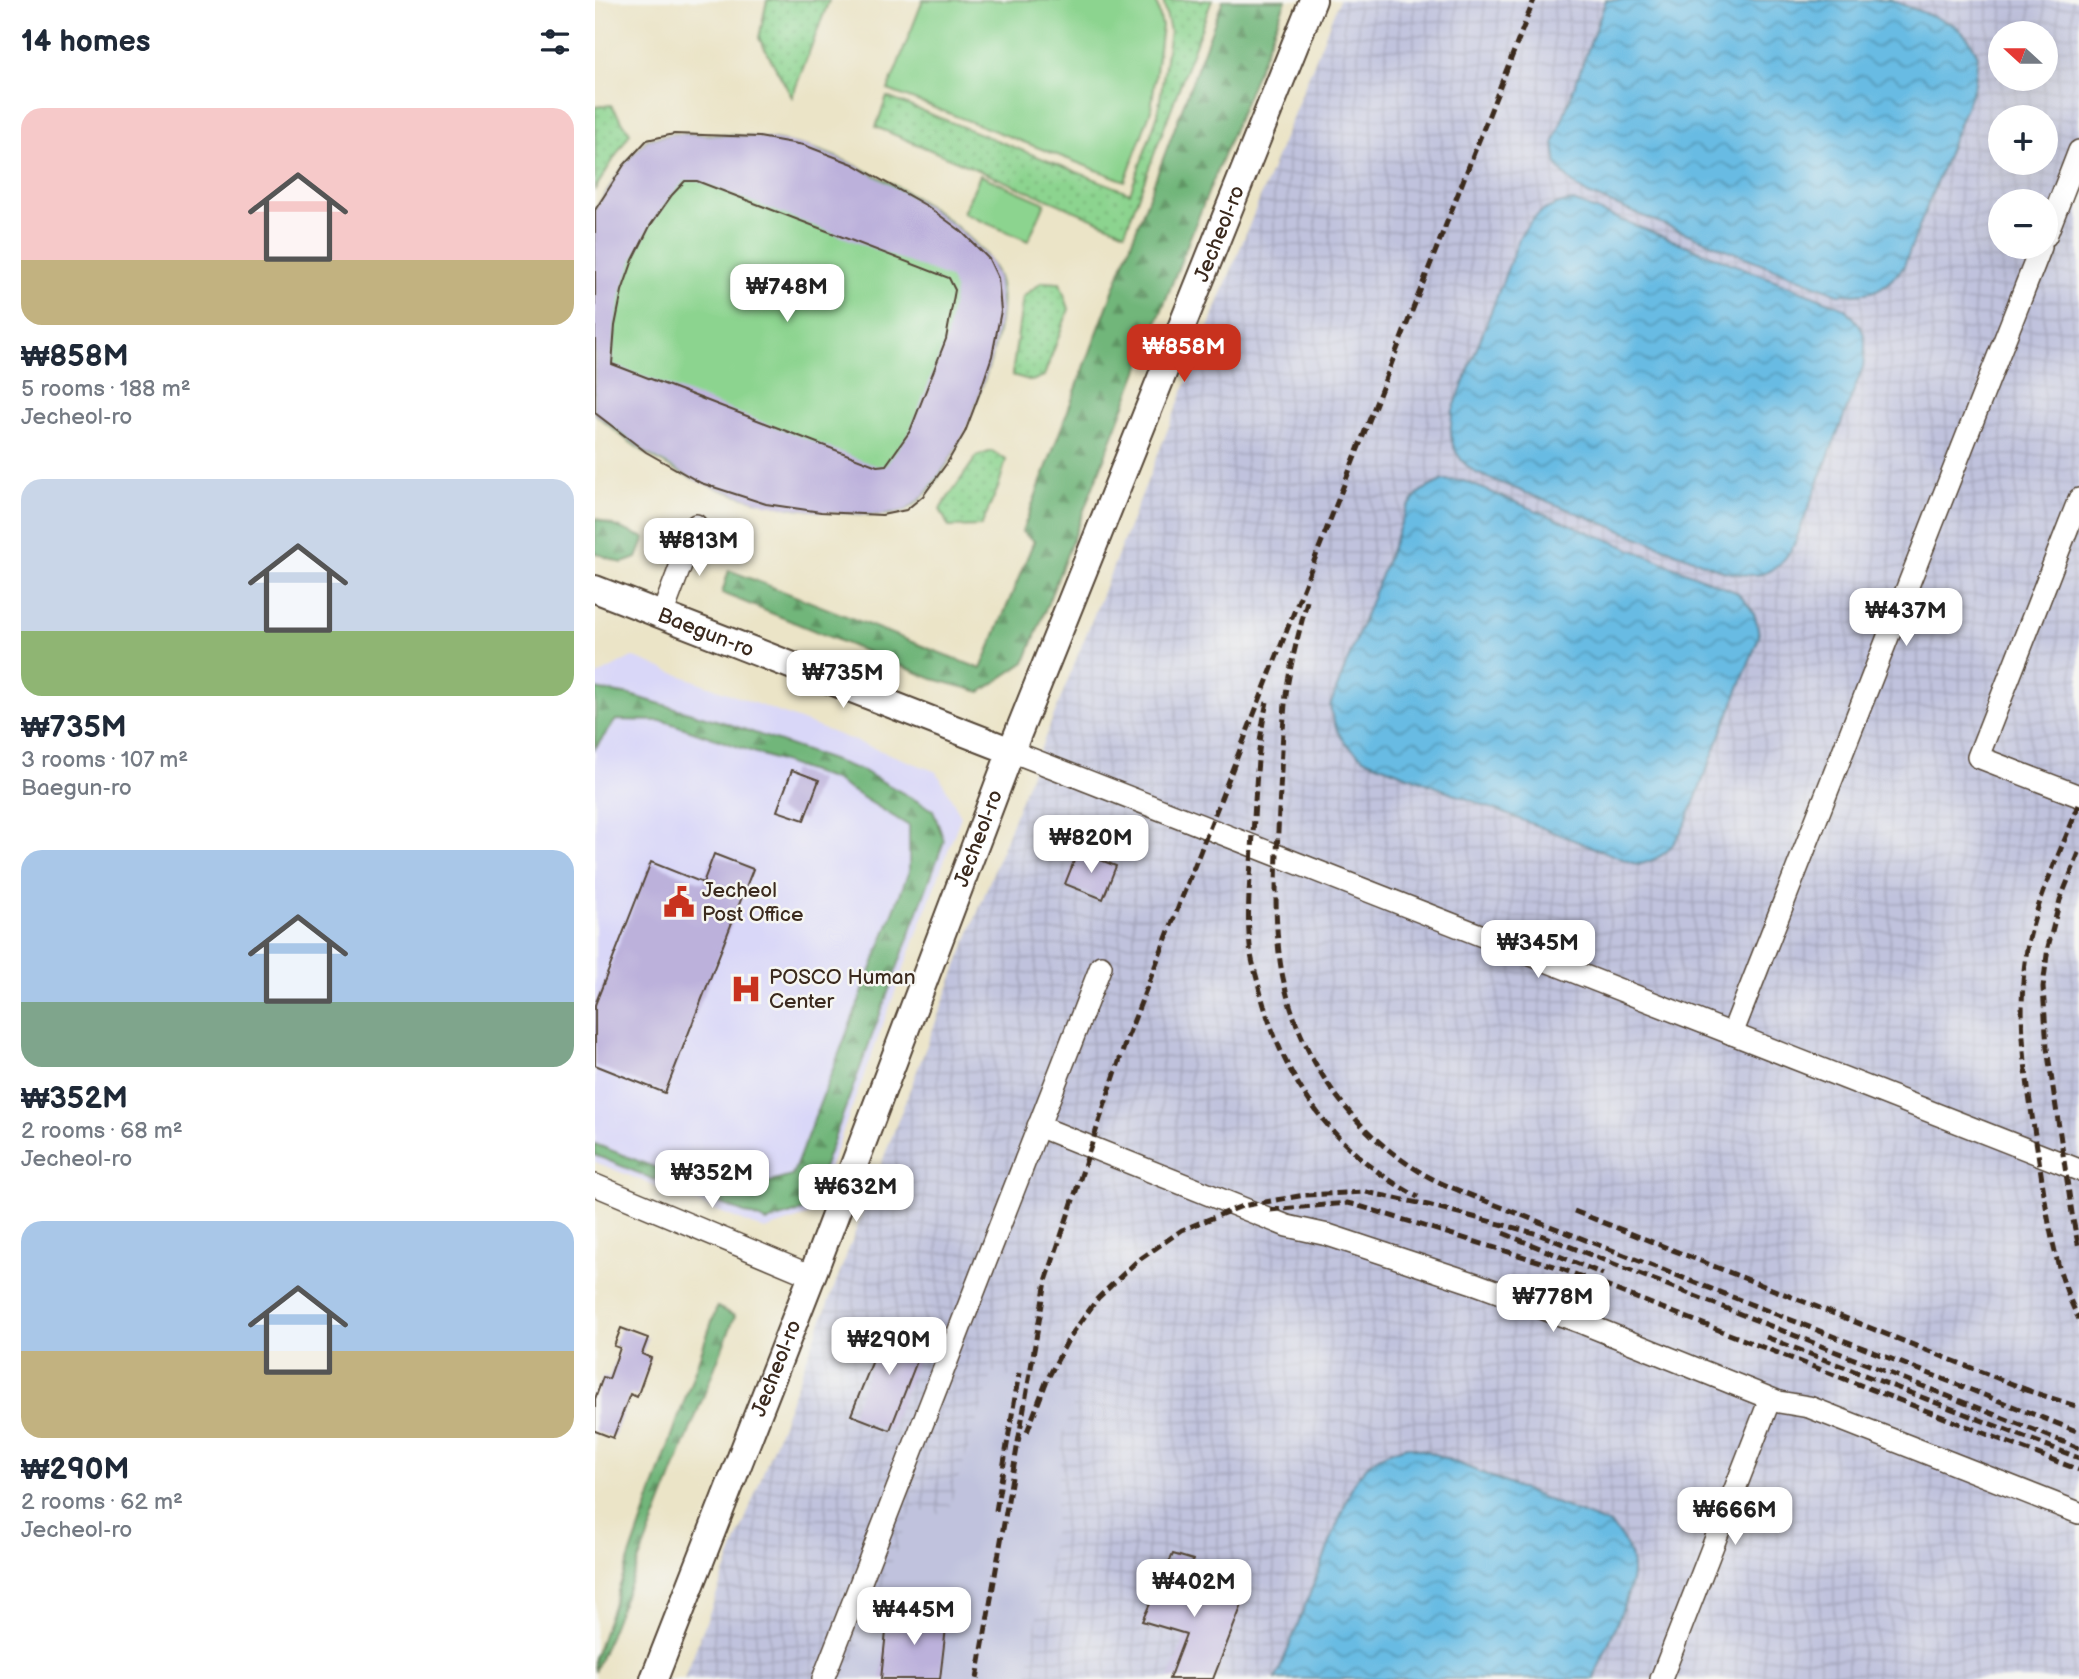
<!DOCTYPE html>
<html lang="en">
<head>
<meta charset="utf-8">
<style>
	:root { --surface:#fff; --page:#f6f6f7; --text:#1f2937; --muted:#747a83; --accent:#c8321e }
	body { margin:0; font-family:"Balsamiq Sans",sans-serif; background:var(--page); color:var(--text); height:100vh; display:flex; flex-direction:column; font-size:26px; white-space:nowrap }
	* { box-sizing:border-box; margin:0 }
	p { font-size:23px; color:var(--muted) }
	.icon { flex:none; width:38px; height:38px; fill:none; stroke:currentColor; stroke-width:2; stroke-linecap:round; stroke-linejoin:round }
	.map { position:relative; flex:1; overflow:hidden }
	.sheet { display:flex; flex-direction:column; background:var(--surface); width:595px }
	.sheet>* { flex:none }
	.needle { width:46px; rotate:291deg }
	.fabs { position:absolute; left:1393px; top:21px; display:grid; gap:14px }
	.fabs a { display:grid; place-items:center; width:70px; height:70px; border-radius:50%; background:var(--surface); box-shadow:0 7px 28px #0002; font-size:35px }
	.price { position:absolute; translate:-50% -60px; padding:0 16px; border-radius:14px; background:#fff; color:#222; font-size:23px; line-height:46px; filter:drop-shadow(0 2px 4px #0008) }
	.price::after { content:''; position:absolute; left:50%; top:42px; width:21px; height:16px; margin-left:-10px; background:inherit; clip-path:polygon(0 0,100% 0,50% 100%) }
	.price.selected { background:var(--accent); color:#fff }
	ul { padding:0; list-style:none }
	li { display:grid; align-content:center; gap:14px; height:371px; padding:0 21px }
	li span { display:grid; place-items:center; height:217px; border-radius:21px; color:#555 }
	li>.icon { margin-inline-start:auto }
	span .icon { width:126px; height:126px; fill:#fffc; stroke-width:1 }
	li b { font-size:30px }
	h2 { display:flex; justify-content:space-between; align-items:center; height:84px; padding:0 21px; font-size:30px }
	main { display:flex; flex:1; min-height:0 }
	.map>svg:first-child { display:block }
	.built { fill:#d9d7f8 }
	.industrial { fill:url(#industrial-grid); fill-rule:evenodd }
	.railway { fill:#c0c2dd }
	.grass { fill:url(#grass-dots); stroke:#647f56; stroke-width:2 }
	.forest { fill:url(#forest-firs); stroke:#56704c; stroke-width:2 }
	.green { fill:#8cd48f; stroke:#647f56; stroke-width:2 }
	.water { fill:url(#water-waves); stroke:#517280; stroke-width:2 }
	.building { fill:#bcb1db; fill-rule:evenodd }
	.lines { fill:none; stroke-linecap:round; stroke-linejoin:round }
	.minor-casing { stroke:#554637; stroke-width:24 }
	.major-casing { stroke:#554637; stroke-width:30 }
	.minor { stroke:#fff; stroke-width:21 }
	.major { stroke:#fff; stroke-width:26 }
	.rail { stroke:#3b2a1e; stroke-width:5; stroke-dasharray:10 5; stroke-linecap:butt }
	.labels { text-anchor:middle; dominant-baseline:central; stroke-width:5; stroke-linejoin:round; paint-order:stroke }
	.street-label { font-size:21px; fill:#3b2a1e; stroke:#f6f6f2 }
	.poi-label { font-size:21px; fill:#3b2a1e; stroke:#f6f6f2; text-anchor:start }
</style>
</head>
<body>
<main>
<section class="sheet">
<h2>14 homes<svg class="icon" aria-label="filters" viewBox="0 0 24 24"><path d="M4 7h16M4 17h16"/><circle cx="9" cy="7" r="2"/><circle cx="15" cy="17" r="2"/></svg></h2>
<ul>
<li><span style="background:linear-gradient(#f6c9c9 70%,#c2b280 0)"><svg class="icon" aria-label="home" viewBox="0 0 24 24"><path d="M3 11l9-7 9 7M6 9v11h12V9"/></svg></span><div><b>₩858M</b><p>5 rooms · 188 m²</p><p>Jecheol-ro</p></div></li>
<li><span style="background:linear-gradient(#c9d6e8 70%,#8fb573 0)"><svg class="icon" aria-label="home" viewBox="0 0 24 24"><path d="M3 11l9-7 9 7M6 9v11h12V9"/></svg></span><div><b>₩735M</b><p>3 rooms · 107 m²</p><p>Baegun-ro</p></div></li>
<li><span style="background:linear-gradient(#a9c7e8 70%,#7fa58c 0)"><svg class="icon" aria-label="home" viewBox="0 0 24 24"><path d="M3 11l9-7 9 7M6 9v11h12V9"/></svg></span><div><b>₩352M</b><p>2 rooms · 68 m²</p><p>Jecheol-ro</p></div></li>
<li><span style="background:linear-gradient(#a9c7e8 60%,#c2b280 0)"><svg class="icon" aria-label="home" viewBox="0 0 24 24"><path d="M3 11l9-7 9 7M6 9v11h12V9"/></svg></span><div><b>₩290M</b><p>2 rooms · 62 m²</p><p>Jecheol-ro</p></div></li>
</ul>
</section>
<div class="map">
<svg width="1484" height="1679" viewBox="0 0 1484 1679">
	<defs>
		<pattern id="industrial-grid" width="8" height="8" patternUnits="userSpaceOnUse" patternTransform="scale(1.75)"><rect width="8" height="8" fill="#c0c2dd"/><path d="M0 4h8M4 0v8" fill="none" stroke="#a6a7bd"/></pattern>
		<pattern id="grass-dots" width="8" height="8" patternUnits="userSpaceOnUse" patternTransform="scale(1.75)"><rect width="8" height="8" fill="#8cd48f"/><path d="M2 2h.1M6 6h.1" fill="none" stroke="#7ab67b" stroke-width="1.8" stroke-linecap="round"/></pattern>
		<pattern id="forest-firs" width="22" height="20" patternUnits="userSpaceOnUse" patternTransform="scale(1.75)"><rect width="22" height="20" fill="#71b67a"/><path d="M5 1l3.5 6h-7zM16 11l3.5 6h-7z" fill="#5e9463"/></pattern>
		<pattern id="water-waves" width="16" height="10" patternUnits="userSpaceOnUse" patternTransform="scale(1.75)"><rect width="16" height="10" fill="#67bbe3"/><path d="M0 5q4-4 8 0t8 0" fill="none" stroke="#5698b7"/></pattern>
	</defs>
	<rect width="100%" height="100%" fill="#f6f6f2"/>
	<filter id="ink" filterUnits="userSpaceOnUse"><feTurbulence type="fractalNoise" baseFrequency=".0143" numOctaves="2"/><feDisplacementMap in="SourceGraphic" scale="14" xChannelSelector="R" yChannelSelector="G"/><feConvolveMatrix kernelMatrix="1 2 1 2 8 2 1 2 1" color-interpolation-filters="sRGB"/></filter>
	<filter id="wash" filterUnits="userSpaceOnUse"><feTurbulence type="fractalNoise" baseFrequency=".00686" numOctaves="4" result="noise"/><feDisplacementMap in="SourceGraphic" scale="28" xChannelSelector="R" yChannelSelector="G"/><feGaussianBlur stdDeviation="1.57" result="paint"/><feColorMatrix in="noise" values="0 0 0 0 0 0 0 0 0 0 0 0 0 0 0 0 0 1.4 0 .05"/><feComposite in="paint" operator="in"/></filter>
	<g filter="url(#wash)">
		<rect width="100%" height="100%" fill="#ebe4c7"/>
		<!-- built -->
		<polygon class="built" points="37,657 342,772 366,816 217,1214 170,1230 0,1162 0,677"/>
		<!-- industrial -->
		<path class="industrial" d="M744,0H1484V1679H89L441,760ZM1405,33H1451V79H1405ZM1405,117H1451V163H1405ZM1405,201H1451V247H1405Z"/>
		<!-- railway -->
		<polygon class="railway" points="398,1372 481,1398 468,1434 453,1579 446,1593 432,1679 251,1679 317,1510 352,1514"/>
		<!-- grass -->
		<g class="grass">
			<polygon points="172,0 234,0 197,97 164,38"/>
			<polygon points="568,0 617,0 530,232 281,127 292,97 535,193 563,114 575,31"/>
			<polygon points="16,105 35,133 0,189 0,107"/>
			<polygon points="447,282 465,283 474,309 449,376 437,381 417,375 428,297"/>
			<polygon points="397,451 411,460 403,488 386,526 354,527 345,509 382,456"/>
		</g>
		<!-- forest -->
		<g class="forest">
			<polygon points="628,0 691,0 594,240 430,662 386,692 338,679 127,593 134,570 386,669 439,541 427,532"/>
			<polygon points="0,518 50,538 42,558 27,563 0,553"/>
			<polygon points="0,689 35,695 131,723 268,771 338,810 349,841 213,1209 172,1222 89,1189 100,1159 172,1183 197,1176 314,871 314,826 239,780 69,721 21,720 0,748"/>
			<polygon points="0,1144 64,1169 60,1180 0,1155"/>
			<polygon points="122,1307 140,1316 0,1672 0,1657"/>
		</g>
		<!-- green -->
		<g class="green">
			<polygon points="328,0 561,0 567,26 556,110 530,181 293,90"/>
			<path d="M79,134C122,134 163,135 205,145C256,156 386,225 403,277C415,312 393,371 380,405C369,435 341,494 312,509C296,518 272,514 255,513C159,509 71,480 0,413V210L29,165L52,140Z"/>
			<polygon points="385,175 450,203 433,241 368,213"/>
		</g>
		<!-- water -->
		<g class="water">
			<path d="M1011,0H1296L1360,25L1374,39L1383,55L1380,84L1308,268C1286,293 1276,295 1243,294L993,194L978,184L962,166L959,142Z"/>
			<path d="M978,201L1250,308C1272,331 1272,336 1268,367L1199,545C1181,576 1165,579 1131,572L881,473C857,456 852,438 858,410L924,239C937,215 951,205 978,201Z"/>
			<path d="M848,480L869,481L1141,592C1157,607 1162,614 1164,637L1091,823C1077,848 1072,857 1043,865L772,760C747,743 741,735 735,706L812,508L826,491Z"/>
			<path d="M812,1446L835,1452L1015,1525C1028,1537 1038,1552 1037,1572C1037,1595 1008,1654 999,1679H681L759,1482C775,1459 785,1454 812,1446Z"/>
		</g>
		<g id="blocks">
			<!-- building -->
			<g class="building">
				<path d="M79,134L164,137L209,145L258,164L332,206L366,231L394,259L403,278L406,311L397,356L384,395L370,432L352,463L328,496L311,510L287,515L226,512L171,504L106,483L51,452L0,413V210L29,165L52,140ZM90,181H102L354,278L360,290L351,339L315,431L291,465L282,466L17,364L20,326L27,291L38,260L55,226L77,195Z"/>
				<polygon points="197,770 224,780 209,820 182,811"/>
				<polygon points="483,851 521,866 508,899 470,884"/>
				<polygon points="119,854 158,869 70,1093 0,1065 0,1005 56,862 108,883"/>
				<polygon points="293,1323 331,1338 295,1430 256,1415"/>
				<polygon points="26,1328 53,1338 47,1354 56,1358 42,1397 35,1394 18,1438 0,1431 0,1399 8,1377 14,1379 25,1348 19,1346"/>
				<polygon points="578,1554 598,1560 592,1574 650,1597 618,1679 574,1679 591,1634 547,1621"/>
				<polygon points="293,1613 352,1619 345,1679 286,1679"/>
			</g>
		</g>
	</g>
	<g filter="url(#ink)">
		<use href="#blocks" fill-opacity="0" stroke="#554637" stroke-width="2"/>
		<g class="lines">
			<defs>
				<g id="minor">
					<polyline points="1451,236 1484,151"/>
					<polyline points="1484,499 1383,757 1484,796"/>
					<polyline points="67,615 101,525"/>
					<polyline points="416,751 1484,1170"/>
					<polyline points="1137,1034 1446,247"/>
					<polyline points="443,1126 692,1226 733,1235 881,1284 990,1324 1184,1402 1214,1407 1484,1513"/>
					<polyline points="0,1185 217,1276"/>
					<polyline points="228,1679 506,966"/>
					<polyline points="1066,1679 1175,1399"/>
				</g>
				<g id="major">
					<path id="s1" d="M0,589L416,751"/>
					<path id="s2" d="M59,1679L217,1276L416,751L718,0"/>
				</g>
			</defs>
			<!-- minor casing -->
			<use href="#minor" class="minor-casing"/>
			<!-- major casing -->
			<use href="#major" class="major-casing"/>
			<!-- minor -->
			<use href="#minor" class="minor"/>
			<!-- major -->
			<use href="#major" class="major"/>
			<!-- rail -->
			<g class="rail">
				<path d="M712,601C704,633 693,671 690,704C687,739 686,775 684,810C682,854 679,898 683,942C690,1039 749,1130 834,1177C851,1186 870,1193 888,1200L1484,1432"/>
				<path d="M672,702C662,745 661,790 658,834C656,870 651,910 655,946C656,960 661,974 664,987C687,1080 739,1152 823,1197"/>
				<path d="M1484,805C1467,848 1442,899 1433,944C1419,1015 1433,1090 1444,1160C1452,1213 1459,1271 1484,1319"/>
				<polyline points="1484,853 1465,900 1453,947 1448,987 1452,1048 1478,1220 1484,1248"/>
				<polyline points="675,1210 752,1203 761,1205 959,1266 1484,1470"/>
				<polyline points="979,1211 1435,1391"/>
				<polyline points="908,1233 1008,1274"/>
				<polyline points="1171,1337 1484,1458"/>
				<polyline points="1428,1389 1484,1407"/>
				<polyline points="432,1432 452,1380 474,1338 503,1298 541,1262 587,1230 647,1206 710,1195 771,1192 833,1205 943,1234 1484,1448"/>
				<polyline points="401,1511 424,1373"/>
				<polyline points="382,1679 451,1281 532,1038 939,0"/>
			</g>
		</g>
	</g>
	<!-- icons -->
	<defs>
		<symbol id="civic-bare" viewBox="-9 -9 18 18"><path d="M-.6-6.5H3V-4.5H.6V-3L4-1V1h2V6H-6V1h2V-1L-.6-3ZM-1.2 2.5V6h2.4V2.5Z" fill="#c8321e" stroke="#f6f6f2" stroke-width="2.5" paint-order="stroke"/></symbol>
		<symbol id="hospital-bare" viewBox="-9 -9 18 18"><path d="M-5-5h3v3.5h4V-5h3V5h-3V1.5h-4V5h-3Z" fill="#c8321e" stroke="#f6f6f2" stroke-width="2.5" paint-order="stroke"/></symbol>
	</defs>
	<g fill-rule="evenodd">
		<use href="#civic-bare" x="62" y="880" width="44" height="44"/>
		<use href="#hospital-bare" x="129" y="967" width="44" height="44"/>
	</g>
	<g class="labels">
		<!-- street labels -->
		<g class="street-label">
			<text stroke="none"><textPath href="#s2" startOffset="1552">Jecheol-ro</textPath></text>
			<text stroke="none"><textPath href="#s1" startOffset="119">Baegun-ro</textPath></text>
			<text stroke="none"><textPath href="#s2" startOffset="901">Jecheol-ro</textPath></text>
			<text stroke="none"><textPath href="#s2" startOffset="334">Jecheol-ro</textPath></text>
		</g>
		<!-- poi labels -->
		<g class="poi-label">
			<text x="107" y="890">Jecheol<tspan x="107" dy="24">Post Office</tspan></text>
			<text x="174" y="977">POSCO Human<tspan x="174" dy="24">Center</tspan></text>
		</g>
	</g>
</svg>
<div class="fabs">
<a><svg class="needle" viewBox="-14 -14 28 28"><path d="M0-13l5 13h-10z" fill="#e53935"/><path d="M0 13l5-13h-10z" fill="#747a83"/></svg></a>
<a>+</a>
<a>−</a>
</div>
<b class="price" style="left:192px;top:324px">₩748M</b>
<b class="price selected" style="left:589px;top:384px">₩858M</b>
<b class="price" style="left:104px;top:578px">₩813M</b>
<b class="price" style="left:1311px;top:648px">₩437M</b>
<b class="price" style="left:248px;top:710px">₩735M</b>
<b class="price" style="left:496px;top:875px">₩820M</b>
<b class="price" style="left:943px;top:980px">₩345M</b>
<b class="price" style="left:117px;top:1210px">₩352M</b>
<b class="price" style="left:261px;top:1224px">₩632M</b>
<b class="price" style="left:958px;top:1334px">₩778M</b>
<b class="price" style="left:294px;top:1377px">₩290M</b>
<b class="price" style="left:1140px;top:1547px">₩666M</b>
<b class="price" style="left:599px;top:1619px">₩402M</b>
<b class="price" style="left:319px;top:1647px">₩445M</b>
</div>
</main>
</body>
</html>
